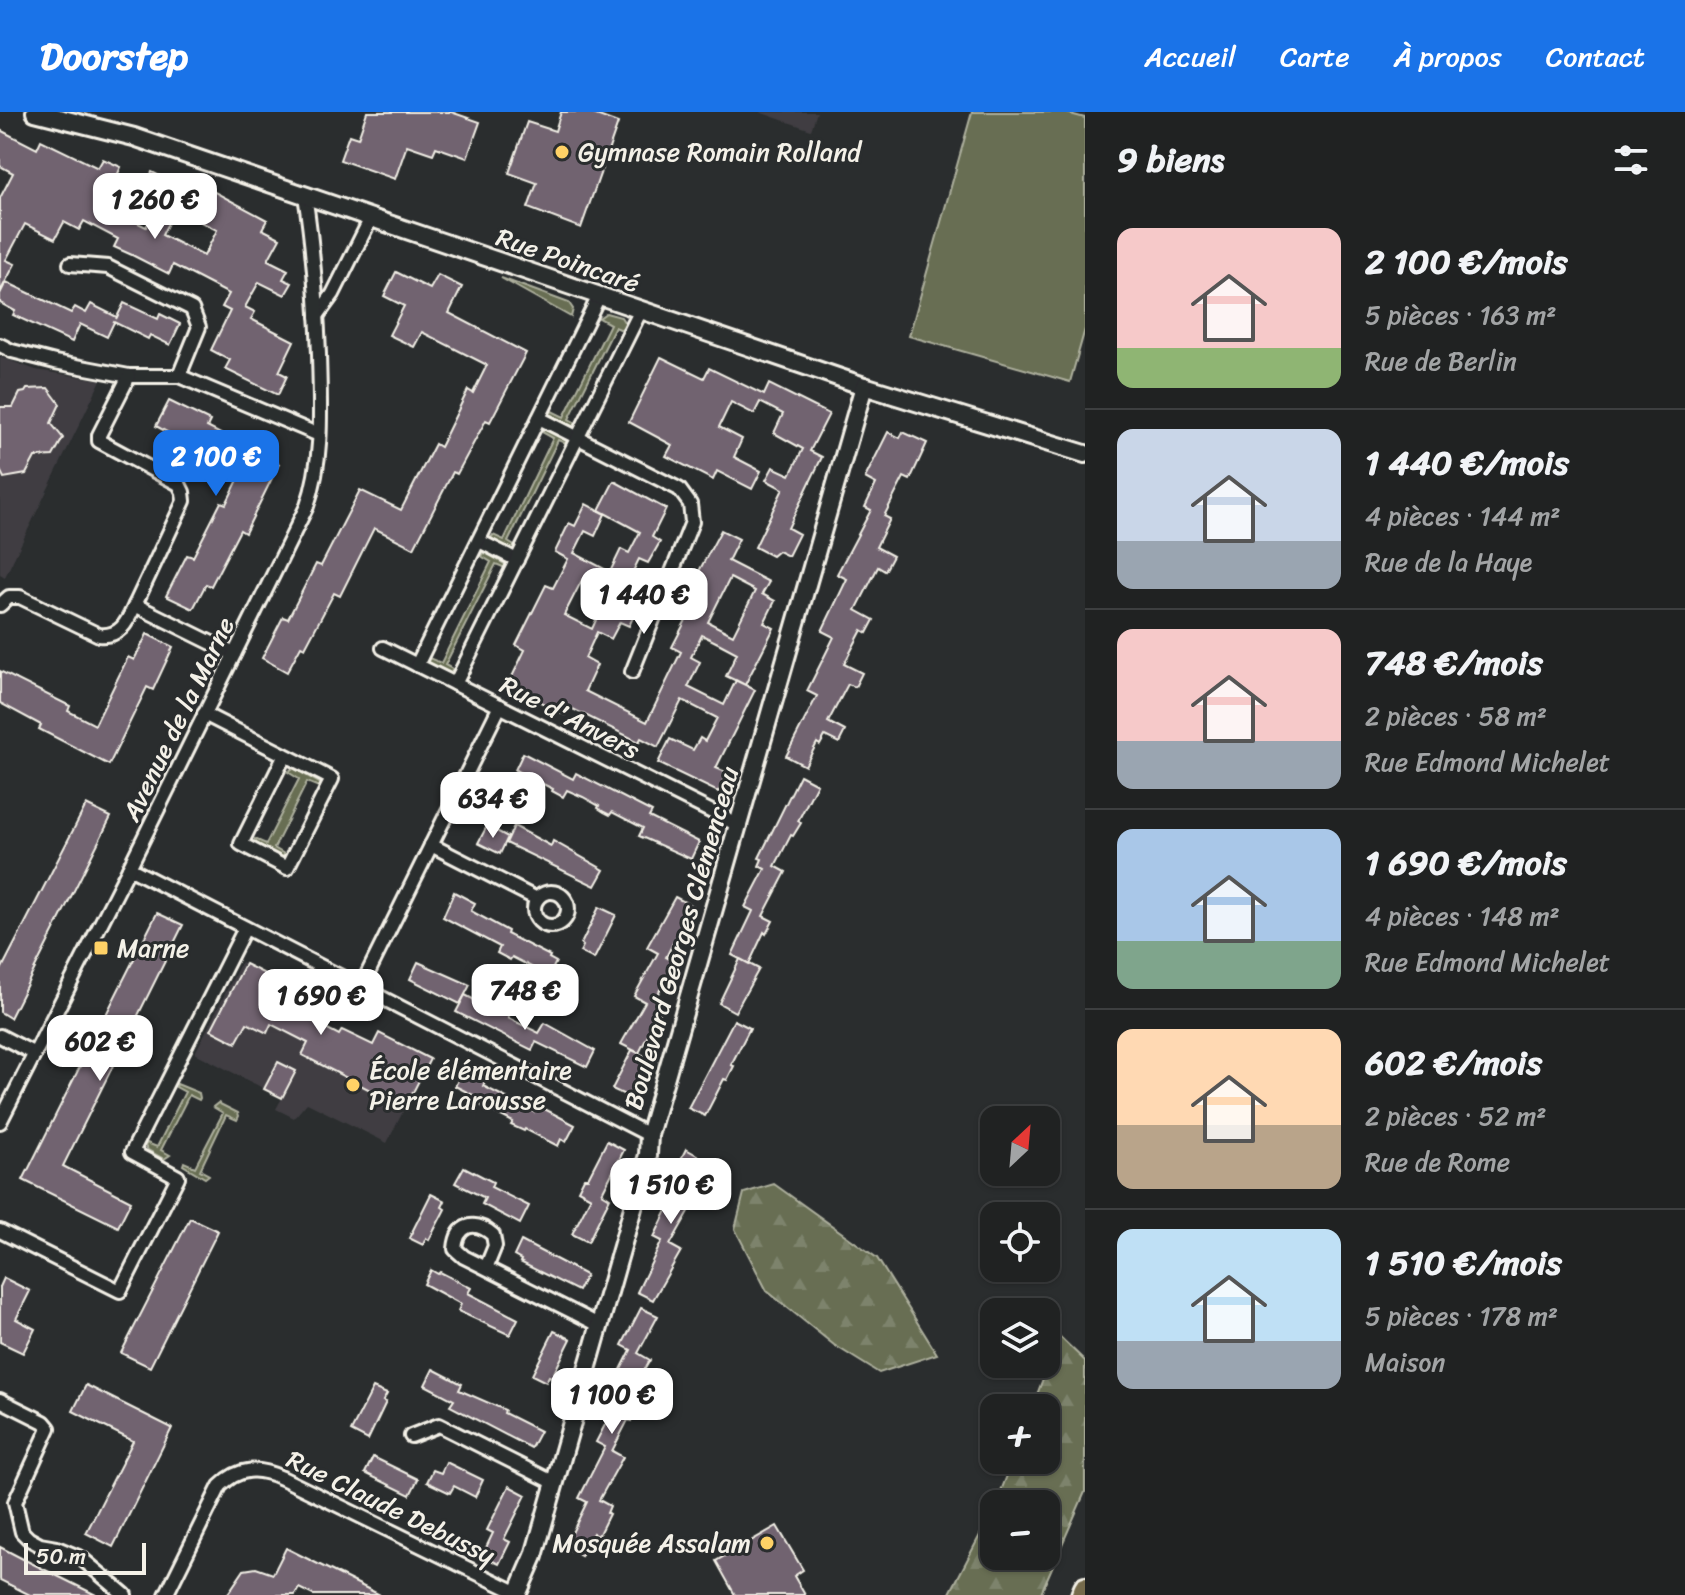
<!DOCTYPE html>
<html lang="fr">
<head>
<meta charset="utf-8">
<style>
	:root { --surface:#202222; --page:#282a2a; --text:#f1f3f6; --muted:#a2a4a5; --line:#3d3f40; --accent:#1a73e8 }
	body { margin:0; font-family:Sriracha,sans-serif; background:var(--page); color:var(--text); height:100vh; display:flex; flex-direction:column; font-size:30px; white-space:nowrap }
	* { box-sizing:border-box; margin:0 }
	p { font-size:26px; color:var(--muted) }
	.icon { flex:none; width:44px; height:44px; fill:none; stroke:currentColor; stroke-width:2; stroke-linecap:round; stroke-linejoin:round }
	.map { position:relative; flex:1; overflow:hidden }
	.sheet { display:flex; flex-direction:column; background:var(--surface); width:600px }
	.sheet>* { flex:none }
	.needle { width:52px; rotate:26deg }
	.fabs { position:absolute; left:980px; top:994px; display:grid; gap:16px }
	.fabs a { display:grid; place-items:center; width:80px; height:80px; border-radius:16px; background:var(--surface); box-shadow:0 2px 6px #0004,0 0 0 2px var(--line); font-size:40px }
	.scale { position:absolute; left:24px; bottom:20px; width:122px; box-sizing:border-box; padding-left:8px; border:4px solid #f4f1e8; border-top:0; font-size:22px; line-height:28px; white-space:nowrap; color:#f4f1e8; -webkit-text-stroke:6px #2a2d2e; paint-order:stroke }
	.price { position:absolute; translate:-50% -68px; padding:0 18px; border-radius:16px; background:#fff; color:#222; font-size:26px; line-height:52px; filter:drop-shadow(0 2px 4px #0008) }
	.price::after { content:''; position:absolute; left:50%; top:48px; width:24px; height:18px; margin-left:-12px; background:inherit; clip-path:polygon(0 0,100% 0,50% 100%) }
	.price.current { background:var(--accent); color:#fff }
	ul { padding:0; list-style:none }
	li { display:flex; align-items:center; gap:24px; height:200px; padding:0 32px }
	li+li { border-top:2px solid var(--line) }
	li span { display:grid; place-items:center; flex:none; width:224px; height:160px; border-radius:16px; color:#555 }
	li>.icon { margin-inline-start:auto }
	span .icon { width:96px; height:96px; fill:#fffc; stroke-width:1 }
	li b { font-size:34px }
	h2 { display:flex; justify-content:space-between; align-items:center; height:96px; padding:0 32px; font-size:34px }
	header { display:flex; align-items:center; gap:48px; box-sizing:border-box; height:112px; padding:0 40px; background:var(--accent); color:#fff }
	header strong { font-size:38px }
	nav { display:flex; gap:44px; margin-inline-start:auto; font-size:28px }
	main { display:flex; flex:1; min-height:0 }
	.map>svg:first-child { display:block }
	.built { fill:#3f3d42 }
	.green { fill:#676e53; stroke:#aeb09e; stroke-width:2 }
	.forest { fill:url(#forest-firs); stroke:#aeb09e; stroke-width:2 }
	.building { fill:#716370; stroke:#f4f1e8; stroke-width:2; fill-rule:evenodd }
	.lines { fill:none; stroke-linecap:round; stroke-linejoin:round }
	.minor-casing { stroke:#f4f1e8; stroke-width:18 }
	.tertiary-casing { stroke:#f4f1e8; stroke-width:22 }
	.primary-casing { stroke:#f4f1e8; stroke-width:26 }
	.minor { stroke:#2a2d2e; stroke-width:12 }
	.tertiary { stroke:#2a2d2e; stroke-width:16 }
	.primary { stroke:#746b4b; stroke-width:20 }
	.poi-dot { fill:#ffd166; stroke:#2a2d2e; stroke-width:3 }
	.labels { text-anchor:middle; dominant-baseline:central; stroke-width:6; stroke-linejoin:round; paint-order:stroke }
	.poi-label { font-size:26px; fill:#f4f1e8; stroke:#2a2d2e; text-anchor:start }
	.street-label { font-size:26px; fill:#f4f1e8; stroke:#2a2d2e }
</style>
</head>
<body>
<header>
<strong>Doorstep</strong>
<nav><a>Accueil</a><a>Carte</a><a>À propos</a><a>Contact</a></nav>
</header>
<main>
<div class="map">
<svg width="1085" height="1483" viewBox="0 0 1085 1483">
	<defs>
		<pattern id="forest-firs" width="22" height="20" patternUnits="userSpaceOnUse" patternTransform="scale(2)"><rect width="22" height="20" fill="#676e53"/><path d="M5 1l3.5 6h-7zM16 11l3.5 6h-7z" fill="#7d836c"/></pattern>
	</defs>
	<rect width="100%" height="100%" fill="#2a2d2e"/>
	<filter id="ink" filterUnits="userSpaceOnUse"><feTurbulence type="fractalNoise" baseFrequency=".0125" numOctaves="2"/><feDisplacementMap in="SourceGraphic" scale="16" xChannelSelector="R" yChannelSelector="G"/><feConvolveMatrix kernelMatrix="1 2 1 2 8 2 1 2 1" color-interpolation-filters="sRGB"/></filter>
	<g filter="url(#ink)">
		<!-- built -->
		<g class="built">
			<polygon points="759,0 817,0 811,18"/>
			<polygon points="0,245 36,258 101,268 5,465 0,462"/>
			<polygon points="241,850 308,884 299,903 370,938 379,921 430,947 387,1031 307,991 294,1006 276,997 282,986 195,941"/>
		</g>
		<!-- green -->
		<g class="green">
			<polygon points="972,0 1063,0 1085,6 1085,217 1070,270 909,224"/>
			<polygon points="501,166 569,191 573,197 571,205"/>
			<polygon points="606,201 621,205 626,213 625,219 615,215 569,307 578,312 575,316 550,302 552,299 564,305 610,212 599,206"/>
			<polygon points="546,316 568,329 567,332 558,328 508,430 516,435 513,439 491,426 493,423 504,428 553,326 542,320"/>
			<polygon points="484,440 506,453 505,456 496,452 445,553 456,559 452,563 428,550 429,546 441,551 491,450 481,444"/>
			<polygon points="293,656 321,672 319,675 307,670 274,736 286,743 282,746 254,730 255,727 266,732 299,667 288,660"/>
			<polygon points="177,972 199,981 200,986 199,988 189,983 161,1038 170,1043 164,1047 148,1038 145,1034 147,1031 157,1035 185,980 176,975"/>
			<polygon points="218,991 238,1001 239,1004 237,1008 226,1003 200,1058 209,1063 205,1066 183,1053 184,1050 195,1055 223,1001 213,995"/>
		</g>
		<!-- forest -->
		<g class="forest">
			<polygon points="774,1072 877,1146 937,1242 879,1261 834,1233 767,1179 735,1117 744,1081"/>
			<polygon points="1059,1224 1085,1249 1085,1380 1040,1483 949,1483 994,1396 994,1444 1046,1444 1046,1392 996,1392 1013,1348 1046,1348 1046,1296 1032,1296"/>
		</g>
		<!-- building -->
		<g class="building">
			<polygon points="367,0 451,0 480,10 467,46 436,35 433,42 407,33 395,67 340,48 349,23 358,26"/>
			<polygon points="561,0 588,0 618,11 581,116 528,96 537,71 509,61 527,10 555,19"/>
			<path d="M0,18L37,37L41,28L98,56L103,47L121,55L116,66L124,70L110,97L146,115L159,89L142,80L152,60L206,87L211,78L267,108L262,117L280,126L268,148L288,158L283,167L292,171L285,183L259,170L245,195L255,200L251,207L294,229L279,260L287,264L278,283L225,257L230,248L211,238L229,201L230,199L222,195L229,182L173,153L169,162L132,143L114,135L118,127L84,109L79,118L64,110L55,127L25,112L6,148L15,152L0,180V86L13,61L0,54ZM175,97L217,118L204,144L162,123Z"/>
			<polygon points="396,160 430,177 438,163 462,175 449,201 526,241 490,310 486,308 457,362 453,360 414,436 374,416 340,484 334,481 305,536 301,534 287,560 262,546 283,505 288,507 316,452 321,454 360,378 401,398 435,332 440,335 468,278 473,281 487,253 422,220 414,235 389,223 404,194 384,184"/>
			<polygon points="6,170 71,201 75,195 86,201 91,192 117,205 116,207 124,191 158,207 160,202 180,212 170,233 150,223 148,227 114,210 107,225 80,212 72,230 13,203 15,199 0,191 0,182"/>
			<polygon points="661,245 704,266 709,256 764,283 769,272 829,302 810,339 822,345 788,416 799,422 788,444 778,439 772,444 755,435 783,377 766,368 773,355 790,363 803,337 774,321 783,302 760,290 754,302 731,290 719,315 742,327 734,345 761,359 752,377 717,359 713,368 666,344 672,333 629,310"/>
			<polygon points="48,276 60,292 51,311 63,326 53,344 35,345 26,362 4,366 0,358 0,295 13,295 20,281 25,280 27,277"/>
			<polygon points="169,289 210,309 207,315 279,352 245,421 240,418 211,474 206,472 193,497 166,484 187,443 193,445 221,390 226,392 240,364 173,331 176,325 156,314"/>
			<polygon points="888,320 900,326 903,320 927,331 910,368 904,365 884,404 890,407 876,435 893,444 885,459 878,455 856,498 874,508 867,521 862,518 844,552 862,561 855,575 848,572 828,610 845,619 839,631 825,624 820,633 817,631 805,654 786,644 817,584 807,579 834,525 822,519 847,467 837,462 871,398 865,395 876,372 865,366"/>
			<path d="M614,369L666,397L652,425L660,430L648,451L639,447L622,482L626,484L623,489L637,497L629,514L620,510L611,527L597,520L585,546L597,553L585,579L647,610L681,540L672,535L701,479L691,474L721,418L739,427L728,449L769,470L762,482L775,489L764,511L774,516L745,573L726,564L737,541L720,532L702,523L691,545L700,550L688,575L724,593L736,568L755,578L716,656L728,661L718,680L658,651L670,627L693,638L700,626L705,629L717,606L682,588L658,635L641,626L639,630L569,595L565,603L508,573L525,538L516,533L546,473L553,476L568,447L555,440L569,411L575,414L586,392L605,402L595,424L585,419L574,441L610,460L621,437L629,441L640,420L599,398ZM730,466L755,479L733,523L708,510ZM582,468L608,482L592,517L564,503Z"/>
			<polygon points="147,522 173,535 153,578 147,575 109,653 39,617 41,613 0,591 0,559 70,594 68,599 95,613 128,545 134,548"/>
			<polygon points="523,641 573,667 576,661 652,700 649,705 699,730 691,747 639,724 643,716 612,700 610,703 604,700 598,696 599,694 583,685 567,678 563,685 552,679 553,677 515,658"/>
			<polygon points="800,663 817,672 798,709 801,711 793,724 791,723 775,754 786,760 763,804 773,809 766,822 764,820 749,852 732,843 753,799 745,795 765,757 759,754 762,747 759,746"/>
			<polygon points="86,693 111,705 10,906 0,900 0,860"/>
			<polygon points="487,714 508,725 500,742 478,731"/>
			<polygon points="514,714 551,734 553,729 604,758 595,774 506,731"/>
			<polygon points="454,780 475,791 471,799 508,819 507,822 550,844 549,846 556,850 549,864 512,845 510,848 497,841 500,835 443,805"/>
			<polygon points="675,785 692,794 666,845 675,850 655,887 664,892 639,941 621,932 645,890 634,884 658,841 647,835"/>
			<polygon points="599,795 616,803 594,847 580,840 583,834 581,832"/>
			<polygon points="157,801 183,813 63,1054 131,1089 118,1115 23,1068"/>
			<polygon points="740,847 759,857 735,900 719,891"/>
			<polygon points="418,850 470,873 460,892 410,867"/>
			<polygon points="245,852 308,884 299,902 339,923 342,918 373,933 379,921 430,947 405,996 302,943 308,931 271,912 267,921 247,911 236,931 211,918"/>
			<polygon points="465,883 496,899 497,897 509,903 508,906 539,921 545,911 595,939 587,955 536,930 532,938 456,900"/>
			<polygon points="734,908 750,916 731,953 734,954 727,968 724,967 705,1004 688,996"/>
			<polygon points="632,938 649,946 629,985 612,977"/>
			<polygon points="278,950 296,959 282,986 264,977"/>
			<polygon points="464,957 485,969 483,974 534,1000 537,993 575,1013 566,1030 561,1027 558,1034 525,1017 524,1019 511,1013 513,1010 474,990 477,985 455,974"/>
			<polygon points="607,1029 624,1038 602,1081 610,1086 588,1130 572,1122 591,1085 578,1078 584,1066 588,1066"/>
			<polygon points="686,1037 702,1046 683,1083 695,1089 670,1133 681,1139 653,1188 637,1180 662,1129 654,1125 676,1080 678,1081 667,1075"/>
			<polygon points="464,1055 493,1070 491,1075 529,1094 520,1112 482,1092 485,1086 455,1071"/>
			<polygon points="431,1082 445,1089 442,1095 445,1097 429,1128 426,1126 423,1133 409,1126"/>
			<polygon points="190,1106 218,1119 150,1255 121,1241"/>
			<polygon points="521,1129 586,1163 578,1179 520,1150 521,1148 514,1144"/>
			<polygon points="431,1158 438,1162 440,1160 471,1176 468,1181 518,1207 510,1223 458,1199 461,1192 424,1172"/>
			<polygon points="4,1166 30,1179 16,1207 35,1217 23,1241 0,1230 0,1175"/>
			<polygon points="641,1196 658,1204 638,1241 650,1248 626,1289 620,1286 638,1296 631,1309 628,1308 612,1339 623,1345 599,1388 610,1394 607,1401 609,1402 598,1424 593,1421 581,1444 565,1435 587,1390 579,1386 605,1335 596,1330 619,1286 609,1281 631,1238 622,1233"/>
			<polygon points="554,1219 571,1227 552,1265 549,1264 546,1270 532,1263"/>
			<polygon points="433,1257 462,1272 459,1278 505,1298 504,1301 540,1319 531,1336 450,1294 454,1288 425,1273"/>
			<polygon points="86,1273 172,1316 113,1435 86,1421 133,1329 73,1299"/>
			<polygon points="373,1276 387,1282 383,1289 386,1290 368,1328 351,1319"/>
			<polygon points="373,1345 418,1367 410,1383 365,1361"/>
			<polygon points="446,1350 483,1368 475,1385 454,1374 450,1381 427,1370 433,1358 441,1361"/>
			<polygon points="509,1374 526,1383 504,1427 510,1430 499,1452 482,1444 493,1421 487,1418"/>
			<polygon points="777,1414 803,1458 794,1464 805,1483 735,1483 716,1449"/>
			<polygon points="0,1435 25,1448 96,1483 30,1483 0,1468"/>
			<polygon points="286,1436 380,1483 313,1483 299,1476 295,1483 227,1483 244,1458 256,1456 273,1462"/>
		</g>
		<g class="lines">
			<defs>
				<g id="minor">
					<polyline points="70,152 108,155 192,197 199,215 179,264"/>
					<polyline points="317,204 333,182 371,106"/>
					<polyline points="0,233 12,239 55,250 129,264 179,264 319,323"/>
					<polyline points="129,264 99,323 99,329 179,372 183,380 184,389 135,493 234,542"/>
					<polyline points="539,306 679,377 690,392 692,410 632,560"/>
					<polyline points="479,429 517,448"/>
					<path d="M0,493L9,485H20L99,523C120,525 127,511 135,493"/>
					<polyline points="383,536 738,713"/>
					<polyline points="417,553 599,184"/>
					<polyline points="455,572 641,198"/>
					<polyline points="204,602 332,667 287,756 241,732 285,643"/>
					<polyline points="431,733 537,787"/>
					<polyline points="129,756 649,1023"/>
					<circle cx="551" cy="797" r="17"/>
					<polyline points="361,875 500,594"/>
					<polyline points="0,924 35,942"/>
					<path d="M0,1010L129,756L307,394C324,346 320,292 319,242C317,189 313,135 305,83"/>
					<polyline points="0,1119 120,1179 178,1065 132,1040 245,816"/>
					<path d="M486,1156L464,1145L455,1137C457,1112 475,1107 493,1123L495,1134L486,1156L599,1213"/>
					<polyline points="0,1288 44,1310 49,1316 15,1390 22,1420 29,1427 40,1433 57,1436 81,1446 125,1483"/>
					<polyline points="411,1324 439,1313 555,1371"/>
					<path d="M166,1483L220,1374C239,1355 258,1355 282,1366L518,1481"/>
				</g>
				<g id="tertiary">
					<polyline points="35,0 134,25 864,274 1085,342"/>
					<polyline points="517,1483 534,1444 648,1043 649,1023 864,274"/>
				</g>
				<polyline id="primary" points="1082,1483 1085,1476"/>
			</defs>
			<!-- minor casing -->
			<use href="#minor" class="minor-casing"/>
			<!-- tertiary casing -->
			<use href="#tertiary" class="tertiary-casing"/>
			<!-- primary casing -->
			<use href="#primary" class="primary-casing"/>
			<!-- minor -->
			<use href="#minor" class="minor"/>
			<!-- tertiary -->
			<use href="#tertiary" class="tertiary"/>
			<!-- primary -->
			<use href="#primary" class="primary"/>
		</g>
	</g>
	<!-- markers -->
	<g class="poi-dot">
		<circle cx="562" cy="40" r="8"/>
		<rect x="93" y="828" width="16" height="16" rx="4"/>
		<circle cx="353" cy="973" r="8"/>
		<circle cx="767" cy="1431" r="8"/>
	</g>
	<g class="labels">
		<!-- poi labels -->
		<g class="poi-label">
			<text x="578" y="40">Gymnase Romain Rolland</text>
			<text x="117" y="836">Marne</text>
			<text x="369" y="958">École élémentaire<tspan x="369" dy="30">Pierre Larousse</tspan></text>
			<text x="751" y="1431" text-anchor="end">Mosquée Assalam</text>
		</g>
		<!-- street labels -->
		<g class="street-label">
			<text transform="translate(568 148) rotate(19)">Rue Poincaré</text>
			<text transform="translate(570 605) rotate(27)">Rue d'Anvers</text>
			<text transform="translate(178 607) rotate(-64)">Avenue de la Marne</text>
			<text transform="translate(681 826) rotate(-74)">Boulevard Georges Clémenceau</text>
			<text transform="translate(391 1395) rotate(26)">Rue Claude Debussy</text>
		</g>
	</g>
</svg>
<div class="fabs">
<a><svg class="needle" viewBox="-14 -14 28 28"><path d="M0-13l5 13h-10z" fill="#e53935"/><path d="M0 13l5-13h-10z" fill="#a2a4a5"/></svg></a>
<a><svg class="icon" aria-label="locate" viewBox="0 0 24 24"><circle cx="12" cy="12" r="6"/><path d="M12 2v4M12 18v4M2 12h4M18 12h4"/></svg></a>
<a><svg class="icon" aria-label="layers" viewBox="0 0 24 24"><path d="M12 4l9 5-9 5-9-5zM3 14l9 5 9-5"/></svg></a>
<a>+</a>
<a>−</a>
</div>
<div class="scale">50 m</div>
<b class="price" style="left:155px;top:129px">1 260 €</b>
<b class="price current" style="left:216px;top:386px">2 100 €</b>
<b class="price" style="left:644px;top:524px">1 440 €</b>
<b class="price" style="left:493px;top:728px">634 €</b>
<b class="price" style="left:525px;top:920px">748 €</b>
<b class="price" style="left:321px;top:925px">1 690 €</b>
<b class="price" style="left:100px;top:971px">602 €</b>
<b class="price" style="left:671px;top:1114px">1 510 €</b>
<b class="price" style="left:612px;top:1324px">1 100 €</b>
</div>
<section class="sheet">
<h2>9 biens<svg class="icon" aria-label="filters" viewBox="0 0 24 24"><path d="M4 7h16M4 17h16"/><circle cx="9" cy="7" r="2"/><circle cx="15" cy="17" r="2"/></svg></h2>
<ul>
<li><span style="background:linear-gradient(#f6c9c9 75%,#8fb573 0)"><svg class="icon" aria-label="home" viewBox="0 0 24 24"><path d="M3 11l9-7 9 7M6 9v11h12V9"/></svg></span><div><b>2 100 €/mois</b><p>5 pièces · 163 m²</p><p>Rue de Berlin</p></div></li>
<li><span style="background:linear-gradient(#c9d6e8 70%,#9aa5b1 0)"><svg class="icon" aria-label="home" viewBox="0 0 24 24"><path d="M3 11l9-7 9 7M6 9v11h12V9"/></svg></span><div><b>1 440 €/mois</b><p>4 pièces · 144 m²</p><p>Rue de la Haye</p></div></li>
<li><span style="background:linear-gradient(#f6c9c9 70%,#9aa5b1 0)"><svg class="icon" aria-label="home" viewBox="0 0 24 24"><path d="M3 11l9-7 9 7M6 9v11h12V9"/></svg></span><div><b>748 €/mois</b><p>2 pièces · 58 m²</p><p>Rue Edmond Michelet</p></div></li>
<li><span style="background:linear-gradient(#a9c7e8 70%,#7fa58c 0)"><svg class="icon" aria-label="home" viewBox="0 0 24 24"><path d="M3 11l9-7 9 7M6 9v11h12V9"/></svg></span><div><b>1 690 €/mois</b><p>4 pièces · 148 m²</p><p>Rue Edmond Michelet</p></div></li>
<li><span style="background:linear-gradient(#ffd9b3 60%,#b9a48a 0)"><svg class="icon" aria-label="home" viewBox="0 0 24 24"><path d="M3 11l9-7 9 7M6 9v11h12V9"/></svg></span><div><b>602 €/mois</b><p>2 pièces · 52 m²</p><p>Rue de Rome</p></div></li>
<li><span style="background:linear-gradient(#bfe0f5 70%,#9aa5b1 0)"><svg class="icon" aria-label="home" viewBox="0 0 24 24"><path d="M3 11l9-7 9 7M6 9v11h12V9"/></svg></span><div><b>1 510 €/mois</b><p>5 pièces · 178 m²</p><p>Maison</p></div></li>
</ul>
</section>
</main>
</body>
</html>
